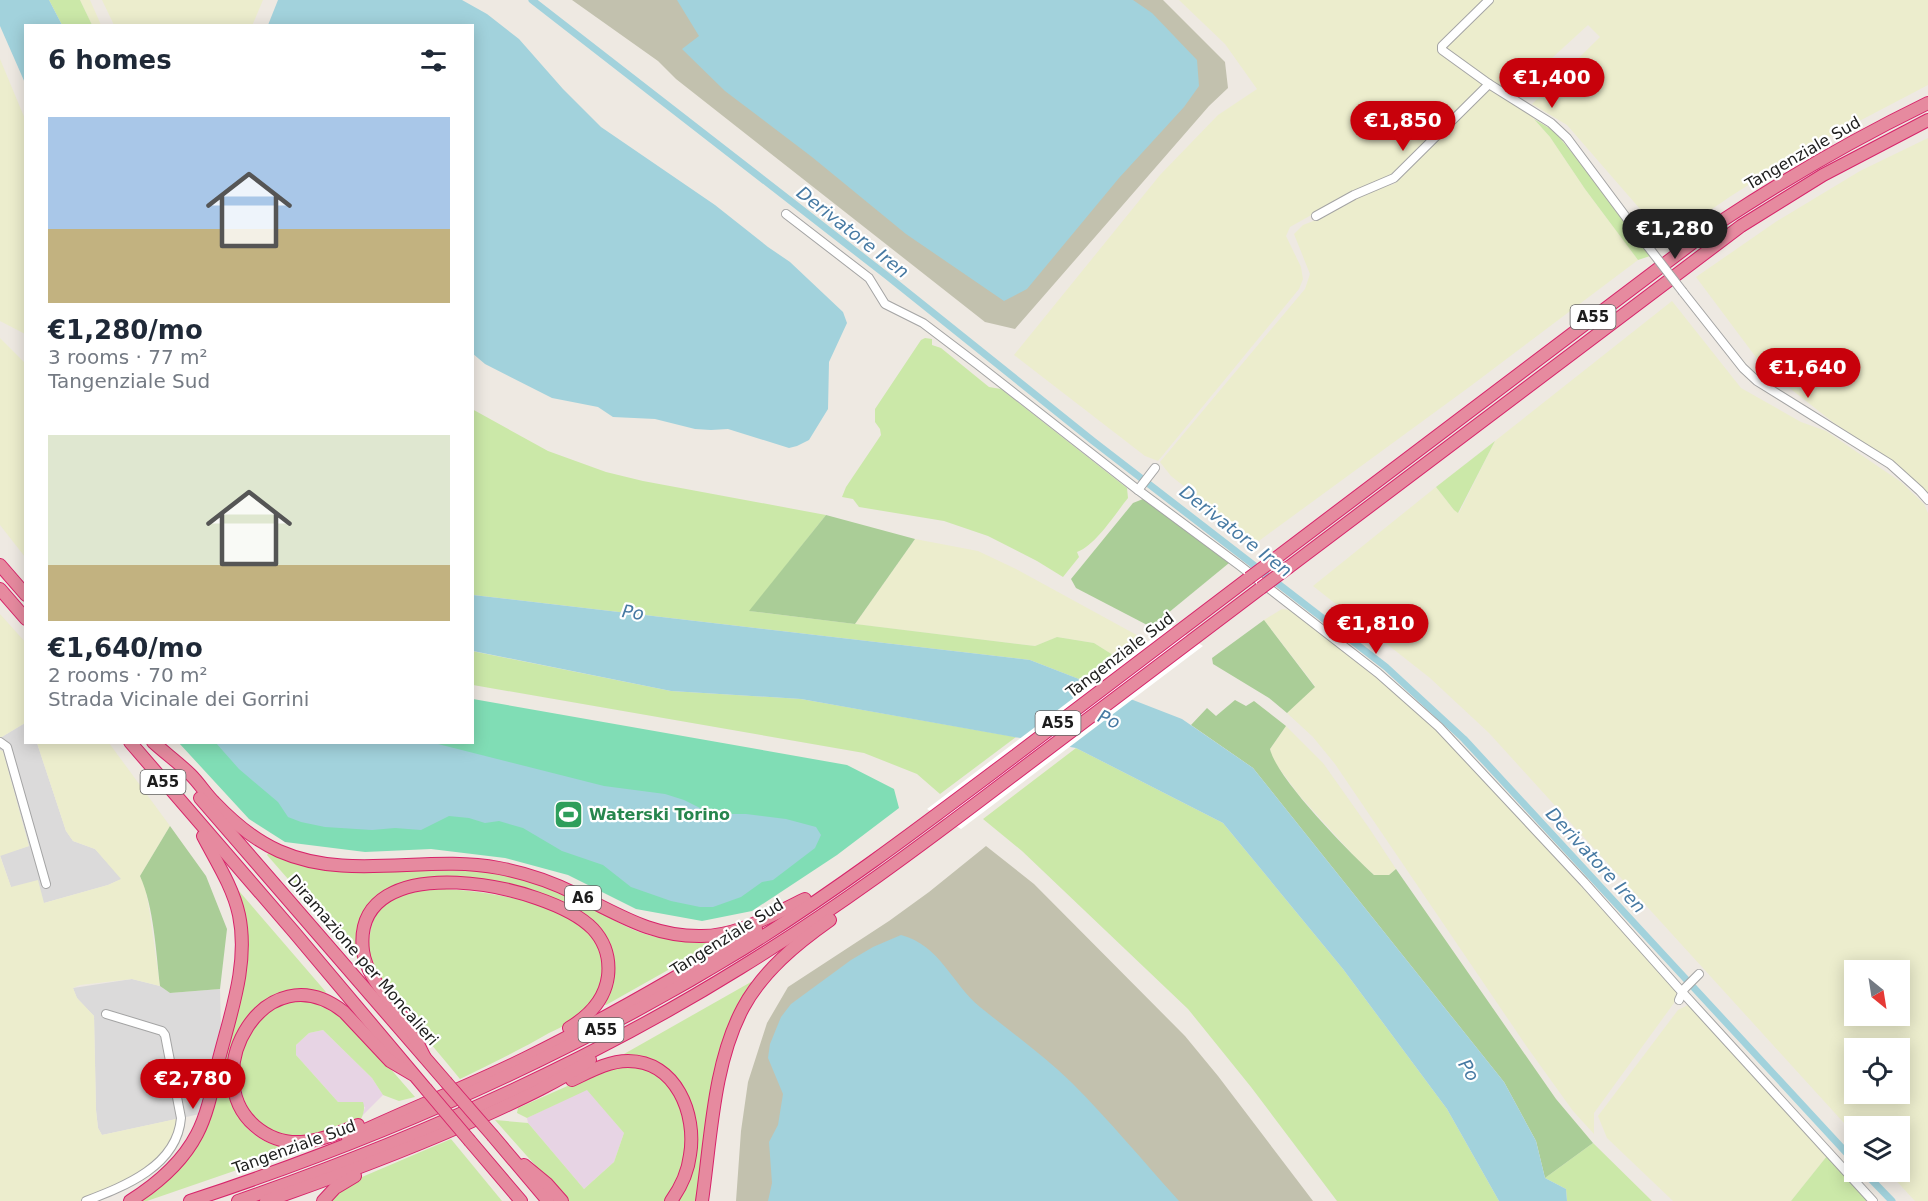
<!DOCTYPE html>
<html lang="en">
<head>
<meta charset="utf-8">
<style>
	:root { --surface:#fff; --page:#f2f2f3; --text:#1f2937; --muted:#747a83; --accent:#c8010b }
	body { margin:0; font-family:"DejaVu Sans",sans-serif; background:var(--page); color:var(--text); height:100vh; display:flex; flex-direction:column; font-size:22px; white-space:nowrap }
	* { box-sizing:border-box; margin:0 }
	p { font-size:20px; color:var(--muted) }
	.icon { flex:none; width:33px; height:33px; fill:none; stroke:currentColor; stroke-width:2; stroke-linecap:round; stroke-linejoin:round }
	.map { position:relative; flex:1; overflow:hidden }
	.panel { position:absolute; left:24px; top:24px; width:450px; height:720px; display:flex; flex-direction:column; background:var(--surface); border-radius:0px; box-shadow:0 3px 15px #0003 }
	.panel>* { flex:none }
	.needle { width:39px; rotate:150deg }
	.tools { position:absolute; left:1844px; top:960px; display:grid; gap:12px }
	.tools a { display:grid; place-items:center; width:66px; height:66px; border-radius:0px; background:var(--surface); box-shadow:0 3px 15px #0003; font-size:30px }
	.price { position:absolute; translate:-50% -51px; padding:0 14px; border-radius:21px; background:var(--accent); color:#fff; font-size:20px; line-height:39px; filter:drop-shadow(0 2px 3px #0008) }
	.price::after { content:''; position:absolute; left:50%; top:36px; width:18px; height:14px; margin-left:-9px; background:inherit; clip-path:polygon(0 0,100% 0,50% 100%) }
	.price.active { background:#222; color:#fff }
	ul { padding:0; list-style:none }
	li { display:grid; align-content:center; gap:12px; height:318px; padding:0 24px }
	li span { display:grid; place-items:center; height:186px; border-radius:0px; color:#555 }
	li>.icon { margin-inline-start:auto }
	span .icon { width:108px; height:108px; fill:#fffc; stroke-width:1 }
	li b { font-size:26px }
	h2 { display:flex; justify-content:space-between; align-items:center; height:72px; padding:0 24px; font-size:26px }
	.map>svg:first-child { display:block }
	.residential { fill:#dbdada }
	.industrial { fill:#e7d4e4 }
	.construction { fill:#c2c1ae }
	.farmland { fill:#ecedcd; fill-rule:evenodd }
	.grass { fill:#cbe8a8 }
	.forest { fill:#aacd97 }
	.pitch { fill:#80ddb5 }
	.water { fill:#a2d2dc }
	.pier { fill:#fff }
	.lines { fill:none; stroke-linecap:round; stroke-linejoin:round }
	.canal { stroke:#a2d2dc; stroke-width:7 }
	.minor-casing { stroke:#a4a4a4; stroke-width:10 }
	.highway-casing { stroke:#d7246a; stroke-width:14 }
	.minor { stroke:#fff; stroke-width:8 }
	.highway { stroke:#e68a9f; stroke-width:12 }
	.minor-bridge-casing { stroke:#a4a4a4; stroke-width:10; stroke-linecap:butt }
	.highway-bridge-casing { stroke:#d7246a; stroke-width:14; stroke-linecap:butt }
	.minor-bridge { stroke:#fff; stroke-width:8 }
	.highway-bridge { stroke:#e68a9f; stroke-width:12 }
	.labels { text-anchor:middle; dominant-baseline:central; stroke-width:4.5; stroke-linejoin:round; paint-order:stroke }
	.shield { fill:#fff; stroke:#616161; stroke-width:1.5 }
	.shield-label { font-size:15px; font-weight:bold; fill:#1d1d1d }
	.street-label { font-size:16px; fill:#1d1d1d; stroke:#fff }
	.leisure-label { font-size:16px; font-weight:bold; fill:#27864d; stroke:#fff; text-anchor:start }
	.water-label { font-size:18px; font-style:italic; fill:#477aa3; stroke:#fff }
</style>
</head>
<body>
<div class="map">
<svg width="1928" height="1201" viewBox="0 0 1928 1201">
	<rect width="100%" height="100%" fill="#eee9e2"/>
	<!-- residential -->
	<g class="residential">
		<polygon points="25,723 26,742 37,743 66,831 73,841 95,849 122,879 108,885 44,903 11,887 0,855 29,846 3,752 0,750 0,738"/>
		<polygon points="132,979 160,986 170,993 220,989 221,1029 200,1114 102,1135 98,1128 96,1110 94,1016 77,998 73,988"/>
	</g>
	<!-- industrial -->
	<g class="industrial">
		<polygon points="323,1030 372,1078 383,1095 362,1116 365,1107 338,1102 296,1055 296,1045 309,1033"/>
		<polygon points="587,1089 624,1133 614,1162 584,1189 528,1123 527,1118"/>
	</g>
	<!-- construction -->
	<g class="construction">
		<polygon points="572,0 1163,0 1225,62 1228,88 1209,106 1015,329 985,322 676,79 658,61"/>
		<polygon points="986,846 1034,884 1185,1036 1218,1076 1313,1201 736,1201 741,1131 748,1082 767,1023 788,987 889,921 929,892"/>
	</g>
	<!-- farmland -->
	<g class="farmland">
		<polygon points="80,0 90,0 101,25 92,25"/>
		<polygon points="102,0 263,0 252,26 114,25"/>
		<polygon points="1179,0 1486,0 1438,44 1438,50 1483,85 1396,173 1382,182 1363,186 1290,227 1286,236 1301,267 1303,279 1299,289 1158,461 1145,456 1014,355 1160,175 1218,115 1257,89 1225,44"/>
		<polygon points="1492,0 1928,0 1928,85 1802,151 1731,196 1667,240 1567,125 1532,104 1600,37 1588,25 1528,80 1517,97 1506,93 1446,49 1447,45"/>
		<polygon points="0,59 25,119 25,334 0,321"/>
		<polygon points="1489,87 1528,112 1550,137 1585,189 1638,260 1472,385 1256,543 1171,476 1160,462 1305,289 1310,274 1294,234 1303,225 1321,218 1342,203 1370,191 1394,184"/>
		<polygon points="1928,138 1928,493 1894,462 1834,423 1764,368 1696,277 1777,221 1860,171"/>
		<path d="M1672,301L1741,388L1801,422L1826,431L1901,482L1924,504L1928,513V1201H1915L1888,1172H1899V1126H1854V1134L1489,733L1430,678L1313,586L1436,487L1454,510L1459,513L1495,441ZM1854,970H1899V1016H1854ZM1854,1048H1899V1094H1854Z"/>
		<polygon points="0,338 25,363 25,557 0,525"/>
		<polygon points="915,539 978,551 1016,569 1144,639 1121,660 1094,643 1057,637 1035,646 855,624"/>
		<polygon points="1282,609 1290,610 1397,694 1464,757 1677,992 1674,1003 1594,1113 1594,1134 1573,1111 1527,1047 1335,764 1313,737 1287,713 1315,686 1264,620"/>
		<polygon points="0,614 26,643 25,723 0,738"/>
		<polygon points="1286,726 1323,763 1369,828 1396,869 1389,875 1374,875 1356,858 1299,795 1273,760 1270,749"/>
		<polygon points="37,743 109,743 170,826 140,876 145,887 149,908 160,986 132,979 80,985 73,988 77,998 94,1016 96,1110 98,1128 102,1135 176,1119 177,1126 173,1140 161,1156 148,1168 100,1194 80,1201 0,1201 0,750 3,751 29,846 0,856 11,887 38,880 44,903 108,885 121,879 95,849 73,841 66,831"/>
		<polygon points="1690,1004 1827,1156 1791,1201 1673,1201 1607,1138 1598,1116 1678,1010"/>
	</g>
	<!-- grass -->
	<g class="grass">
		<polygon points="49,0 80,0 92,25 62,25"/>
		<polygon points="1534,119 1554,131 1594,179 1650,256 1638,260 1585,189 1550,137"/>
		<path d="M925,338L932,339V345L941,348L989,387L1001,389L1127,488L1128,498C1115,514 1096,545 1077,552L1079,557L1063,577L1037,561L988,536L944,521L859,507L853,499L842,497L846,487L881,435L880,429L875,422V409L921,340Z"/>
		<polygon points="472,409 548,451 606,472 643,481 826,515 750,611 1035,646 1057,637 1094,643 1121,660 1089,683 1030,660 473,595"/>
		<polygon points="1495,441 1458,513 1454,510 1436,487"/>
		<polygon points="472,651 671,691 801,699 1016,737 940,794 917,774 864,753 473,685"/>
		<polygon points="1076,748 1223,823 1343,969 1447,1109 1499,1201 1337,1201 1251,1087 1188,1009 1022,851 983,819"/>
		<path d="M269,852C346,890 420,857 499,873C529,879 557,891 585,905C604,914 622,926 642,933C666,941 690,940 715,940L716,943L606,1005H605L614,981V958L611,947L601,930L567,906L419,879C373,885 354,913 360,958L358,959L267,855Z"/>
		<path d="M444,889C488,891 557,902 590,933C599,942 603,959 602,971C601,988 594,1004 581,1015C572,1022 560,1028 549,1033C520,1050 490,1064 460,1079C435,1048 407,1018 385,985C381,979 375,973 372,966C368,955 368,945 370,934C376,895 410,891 444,889Z"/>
		<path d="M239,891L326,992L324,994C295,985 260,993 244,1023C240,1030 239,1041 237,1049C234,1060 228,1074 228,1085C230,1116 254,1144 285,1147L286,1151L237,1170L147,1201H140C170,1182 191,1159 206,1126L244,978L238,892Z"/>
		<path d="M751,982H754L740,1002L697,1201H678L695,1119C689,1092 675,1067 647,1058C640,1056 630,1056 624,1054Z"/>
		<path d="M310,1000L349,1021L415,1097L399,1101L383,1095L372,1078L323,1030L309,1033L296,1045V1055L338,1102H363C365,1107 364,1113 361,1119C339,1127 317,1137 294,1137C243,1135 227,1072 249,1034C252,1029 258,1024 261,1020C268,1013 273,1006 283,1003C291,1000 302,1001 310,1000Z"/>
		<path d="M627,1066C641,1068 654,1071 665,1081C688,1103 690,1144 681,1173C678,1182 671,1192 665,1201H567L495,1120L528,1123L584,1189L614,1162L624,1133L587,1090L527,1118L517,1113L518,1108L599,1072Z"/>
		<polygon points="451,1139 502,1201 329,1201 350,1184 362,1177"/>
		<polygon points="1593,1143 1652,1201 1567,1201 1566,1189 1545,1178"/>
		<polygon points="1827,1156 1868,1201 1791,1201"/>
	</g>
	<!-- forest -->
	<g class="forest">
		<polygon points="1143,499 1229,563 1151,627 1076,588 1071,579 1133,503"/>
		<polygon points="826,515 915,539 855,624 749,611"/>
		<polygon points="1264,620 1315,687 1287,713 1269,698 1213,664 1212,658"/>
		<path d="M1235,700L1246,706L1254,701L1286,726L1270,749C1277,779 1349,852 1374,875H1389L1396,869L1556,1099L1593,1143L1545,1178L1536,1141L1504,1082L1253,768L1191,725L1207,708L1216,716Z"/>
		<path d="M170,826L206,876L227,929L220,989L170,993L160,986C156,952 154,907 140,876Z"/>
	</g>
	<!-- pitch -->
	<polygon class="pitch" points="473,699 847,765 894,789 899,808 837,855 752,911 702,921 636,909 568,875 505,858 431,849 365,852 285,842 249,819 179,743 472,742"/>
	<!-- water -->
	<g class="water">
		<polygon points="0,0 49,0 62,25 26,26 25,83 0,26"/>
		<polygon points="278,0 462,0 487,14 519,39 563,89 601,127 715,205 768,247 790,262 843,312 847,323 829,362 828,409 809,440 797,446 789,448 728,429 711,430 695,429 655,419 613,417 598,407 552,398 485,364 472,353 472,26 268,25"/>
		<polygon points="677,0 1133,0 1152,13 1197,60 1199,86 1184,107 1119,178 1027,289 1004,301 906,234 812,157 725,91 682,49 699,36"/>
		<polygon points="473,595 1030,660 1182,719 1253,768 1504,1082 1536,1141 1545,1178 1566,1189 1567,1201 1499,1201 1447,1109 1343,969 1223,823 1076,748 801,699 671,691 473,651"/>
		<polygon points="216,743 434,743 604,786 665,794 684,800 704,810 721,814 746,814 786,819 816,827 821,835 815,848 773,880 762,882 741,897 713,907 700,907 671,901 631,887 603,865 562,851 523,828 499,821 485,823 469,818 449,816 421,830 395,828 372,830 325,827 301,822 288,817 278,802 239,769"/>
		<path d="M901,935C940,945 952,984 980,1007C1011,1032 1043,1055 1072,1083C1109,1120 1143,1161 1179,1201H768L772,1183L769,1142L778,1125L783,1094L768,1058L770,1044L781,1017L791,1004L851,960L873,947Z"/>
	</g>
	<!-- pier -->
	<polygon class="pier" points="1170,625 1203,646 961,829 927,809"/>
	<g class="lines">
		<!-- canal -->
		<g class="canal">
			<polyline points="532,0 886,275 1093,441 1386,667 1464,739 1854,1161"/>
			<polyline points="1864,1172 1892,1201"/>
		</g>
		<defs>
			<g id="minor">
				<polyline points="1489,0 1442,46 1442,50 1489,84 1551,123 1567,138 1646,244"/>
				<polyline points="786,214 869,278 885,304 923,323 977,364 1138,490 1239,565 1378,673 1439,727 1584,882 1682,992 1873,1201"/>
				<polyline points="1316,216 1354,195 1394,178 1489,84"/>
				<polyline points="1683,292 1743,368 1757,381 1890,464 1920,491 1928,500"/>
				<polyline points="1138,490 1155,468"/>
				<polyline points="0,742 7,747 46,884"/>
				<polyline points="1679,1000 1684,989 1699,974"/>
				<path d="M86,1201C125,1186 177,1166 181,1118L165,1035L162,1031L106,1014"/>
			</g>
			<g id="highway">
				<path d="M1276,558L1720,222C1787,178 1856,138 1928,103"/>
				<polyline points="0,565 26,595"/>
				<polyline points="1289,567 1741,226 1823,175 1928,120"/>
				<polyline points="0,589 26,619"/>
				<polyline points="130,742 294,932 426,1089"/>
				<path d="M153,742C165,753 179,763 191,775C199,783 206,794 214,802C233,822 254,840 279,851C349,882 426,854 499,868C526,873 552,882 576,894C619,914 650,936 699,936C738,937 771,915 805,899"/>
				<polyline points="200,798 446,1082"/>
				<path d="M424,1056C417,1042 411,1028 402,1016C387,995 367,978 363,951C350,843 550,884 593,929C605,942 610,958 608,976C605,1000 589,1016 569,1028"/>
				<path d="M572,1080C589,1072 608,1061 628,1061C676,1061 697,1114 690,1155C688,1172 681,1187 671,1201"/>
				<path d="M358,1125C340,1132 321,1141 301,1142C283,1143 268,1137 255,1126C196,1075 265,950 344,1012L390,1061L412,1074"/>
				<polyline points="493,1136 548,1201"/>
				<path d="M348,1138C407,1110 467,1087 526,1058C605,1019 681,975 756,929"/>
				<polyline points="470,1141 521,1201"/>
				<polyline points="524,1165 547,1184 562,1201"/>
				<path d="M130,1201C157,1184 182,1163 197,1134C209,1111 213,1084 219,1059C231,1012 249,963 239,915C233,887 216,861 203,836"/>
				<path d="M190,1201C385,1137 568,1056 743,949C838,890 927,822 1016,755C1094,696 1172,637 1249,578"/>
				<path d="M238,1201C413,1140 582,1066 740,968C835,910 923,844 1011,777C1095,714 1178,651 1261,588"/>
				<path d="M266,1201C341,1175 416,1147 488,1114C523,1098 558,1082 590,1060"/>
				<polyline points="323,1201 335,1188 355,1176"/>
				<path d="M702,1201C711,1139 713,1064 743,1008C763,971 796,944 830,920"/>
			</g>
		</defs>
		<!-- minor casing -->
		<use href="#minor" class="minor-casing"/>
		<!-- highway casing -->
		<use href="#highway" class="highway-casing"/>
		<!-- minor -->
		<use href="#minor" class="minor"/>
		<!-- highway -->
		<use href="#highway" class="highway"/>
		<defs>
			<polyline id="minor-bridge" points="1646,244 1683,292"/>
			<g id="highway-bridge">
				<polyline points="1249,578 1276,558"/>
				<polyline points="1261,588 1289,567"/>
				<polyline points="446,1082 493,1136"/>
				<polyline points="426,1089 470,1141"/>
			</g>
		</defs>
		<!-- minor-bridge casing -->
		<use href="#minor-bridge" class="minor-bridge-casing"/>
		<!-- highway-bridge casing -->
		<use href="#highway-bridge" class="highway-bridge-casing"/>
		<!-- minor-bridge -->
		<use href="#minor-bridge" class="minor-bridge"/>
		<!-- highway-bridge -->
		<use href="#highway-bridge" class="highway-bridge"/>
	</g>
	<!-- icons -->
	<defs>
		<symbol id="stadium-square" viewBox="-11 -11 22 22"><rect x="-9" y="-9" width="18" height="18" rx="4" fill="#2e9e5b" stroke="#fff"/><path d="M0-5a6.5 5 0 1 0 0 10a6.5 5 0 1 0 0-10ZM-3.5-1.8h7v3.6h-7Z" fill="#fff"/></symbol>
	</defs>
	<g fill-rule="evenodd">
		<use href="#stadium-square" x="552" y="798" width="33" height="33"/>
	</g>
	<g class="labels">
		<!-- shield labels -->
		<g class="shield">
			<rect x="1570.5" y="305" width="45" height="24" rx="4.5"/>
			<rect x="1035.5" y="711" width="45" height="24" rx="4.5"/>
			<rect x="140.5" y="770" width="45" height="24" rx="4.5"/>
			<rect x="565" y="886" width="36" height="24" rx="4.5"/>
			<rect x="578.5" y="1018" width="45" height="24" rx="4.5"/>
		</g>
		<g class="shield-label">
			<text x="1593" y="317">A55</text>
			<text x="1058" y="723">A55</text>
			<text x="163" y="782">A55</text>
			<text x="583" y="898">A6</text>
			<text x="601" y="1030">A55</text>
		</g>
		<!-- street labels -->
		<g class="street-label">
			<text transform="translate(1803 153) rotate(-30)">Tangenziale Sud</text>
			<text transform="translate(1120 655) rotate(-37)">Tangenziale Sud</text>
			<text transform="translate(727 937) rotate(-32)">Tangenziale Sud</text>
			<text transform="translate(363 960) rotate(49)">Diramazione per Moncalieri</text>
			<text transform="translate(294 1147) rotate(-20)">Tangenziale Sud</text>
		</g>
		<!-- leisure labels -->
		<g class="leisure-label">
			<text x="589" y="814">Waterski Torino</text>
		</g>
		<!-- water labels -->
		<g class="water-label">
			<text transform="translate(853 232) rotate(38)">Derivatore Iren</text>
			<text transform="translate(1236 531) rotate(38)">Derivatore Iren</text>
			<text transform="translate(633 612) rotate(8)">Po</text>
			<text transform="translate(1109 719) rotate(23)">Po</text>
			<text transform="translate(1596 860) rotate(47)">Derivatore Iren</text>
			<text transform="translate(1469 1070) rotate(59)">Po</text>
		</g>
	</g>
</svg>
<div class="tools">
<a><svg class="needle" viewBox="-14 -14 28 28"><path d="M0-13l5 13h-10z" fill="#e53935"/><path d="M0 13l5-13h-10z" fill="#747a83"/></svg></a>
<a><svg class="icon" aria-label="locate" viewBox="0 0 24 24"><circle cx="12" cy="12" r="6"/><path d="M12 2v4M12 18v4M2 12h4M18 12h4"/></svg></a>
<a><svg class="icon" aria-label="layers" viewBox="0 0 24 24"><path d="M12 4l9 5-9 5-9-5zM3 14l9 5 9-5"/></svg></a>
</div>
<b class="price" style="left:1552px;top:109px">€1,400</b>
<b class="price" style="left:1403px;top:152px">€1,850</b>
<b class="price active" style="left:1675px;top:260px">€1,280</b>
<b class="price" style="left:1808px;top:399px">€1,640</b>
<b class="price" style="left:1376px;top:655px">€1,810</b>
<b class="price" style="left:193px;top:1110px">€2,780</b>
<section class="panel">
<h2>6 homes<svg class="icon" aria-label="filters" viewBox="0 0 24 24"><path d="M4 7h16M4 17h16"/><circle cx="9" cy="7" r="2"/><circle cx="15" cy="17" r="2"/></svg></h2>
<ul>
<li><span style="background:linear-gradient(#a9c7e8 60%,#c2b280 0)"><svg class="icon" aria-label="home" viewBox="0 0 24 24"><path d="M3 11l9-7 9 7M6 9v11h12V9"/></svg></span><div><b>€1,280/mo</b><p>3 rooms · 77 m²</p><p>Tangenziale Sud</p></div></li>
<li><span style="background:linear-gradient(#dfe7d0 70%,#c2b280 0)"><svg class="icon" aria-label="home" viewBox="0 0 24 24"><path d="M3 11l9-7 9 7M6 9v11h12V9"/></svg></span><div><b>€1,640/mo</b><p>2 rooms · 70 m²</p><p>Strada Vicinale dei Gorrini</p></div></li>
</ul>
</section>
</div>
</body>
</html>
